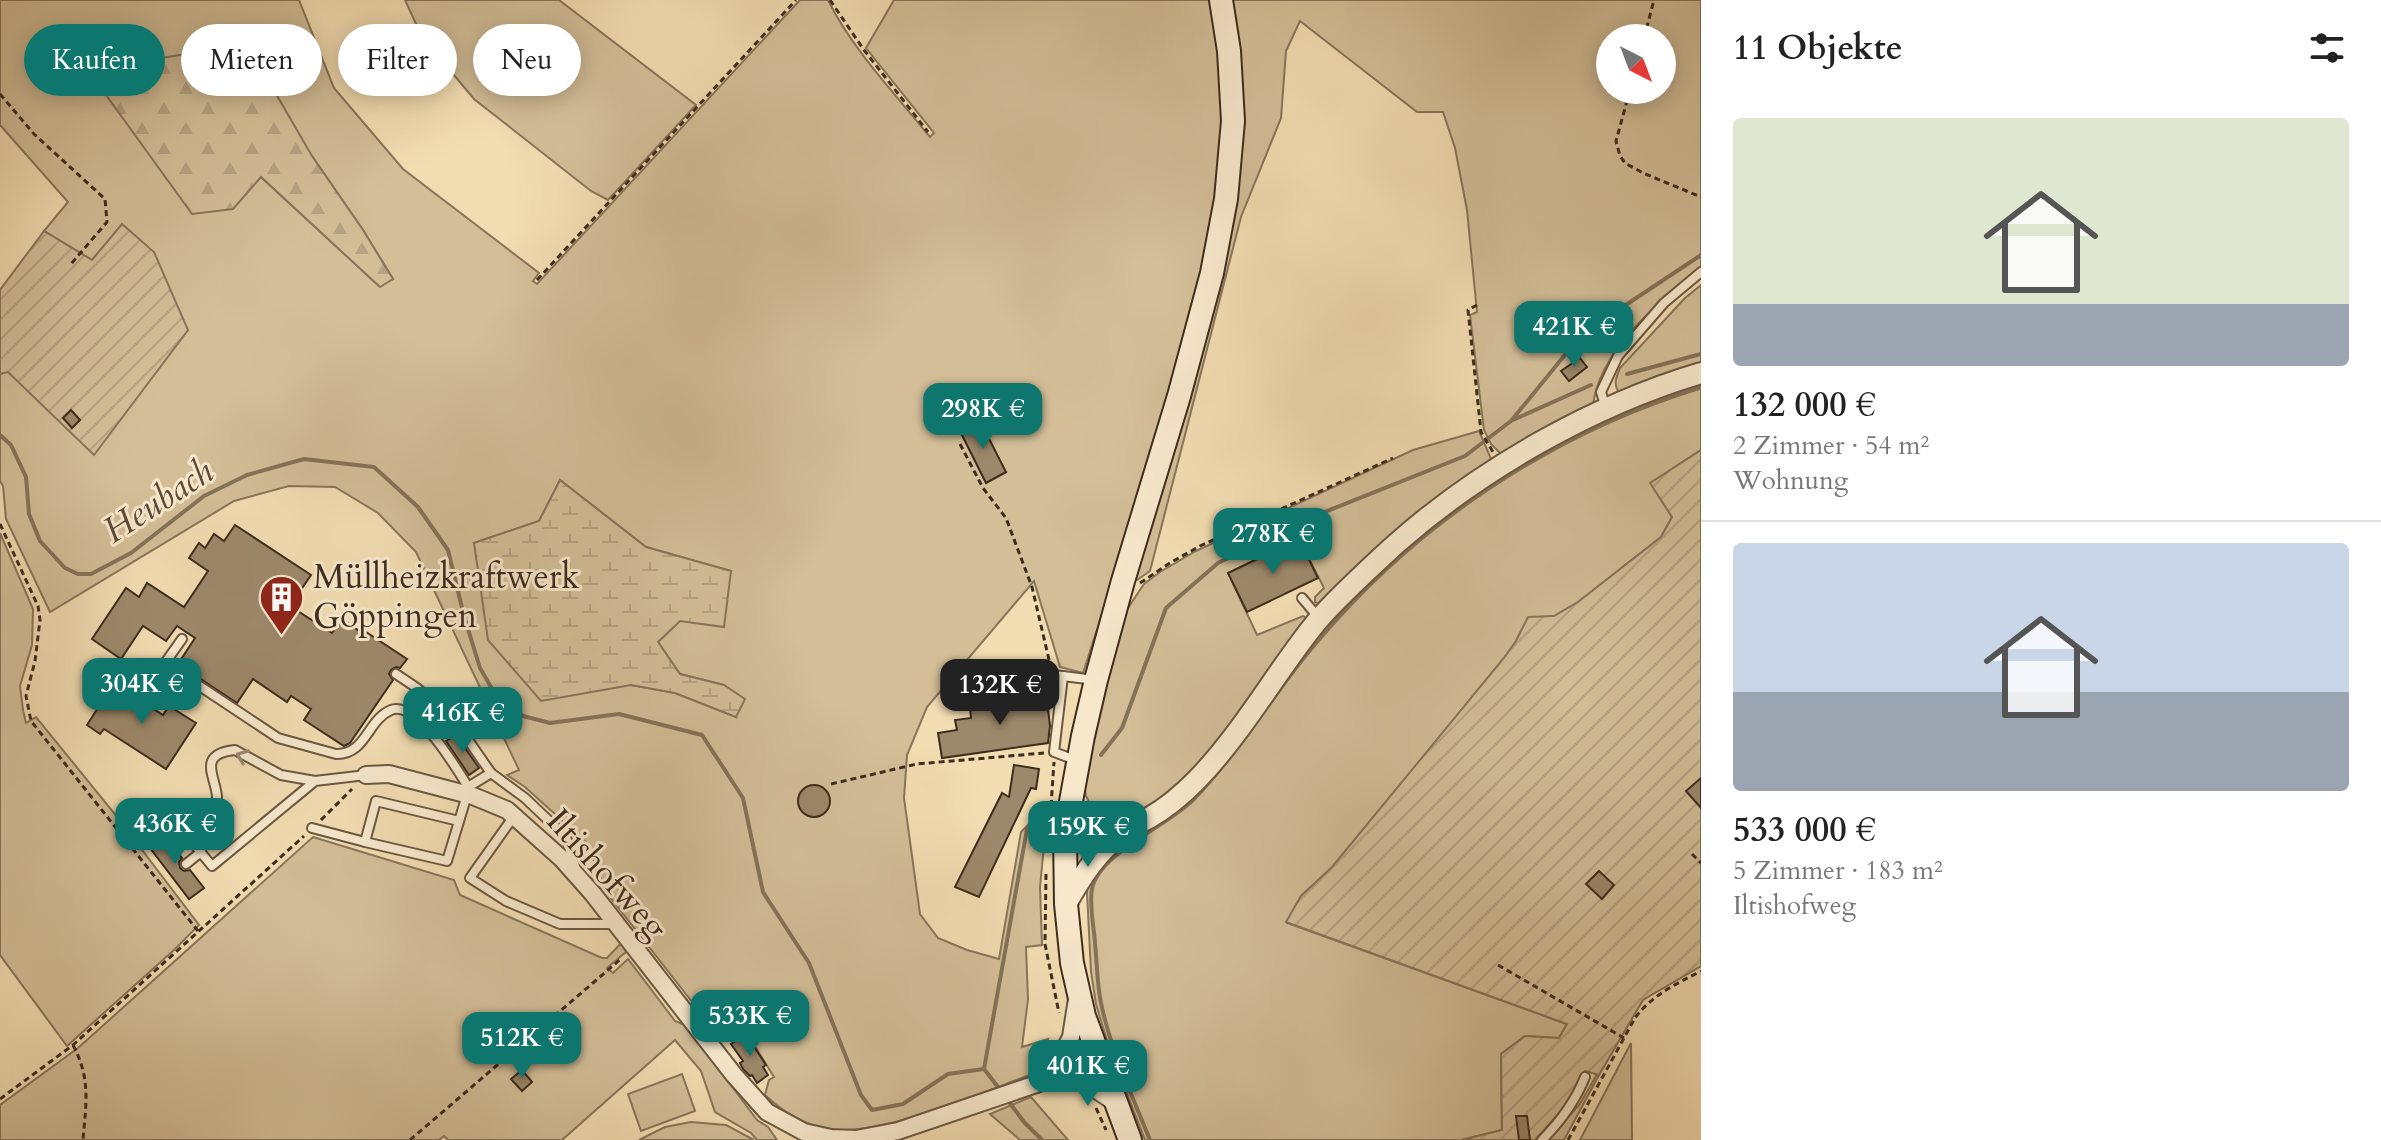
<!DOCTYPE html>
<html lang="de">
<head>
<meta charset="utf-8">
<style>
	:root { --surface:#fff; --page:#f2f2f2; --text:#222; --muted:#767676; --line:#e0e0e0; --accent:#0f766e }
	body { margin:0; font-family:Cardo,serif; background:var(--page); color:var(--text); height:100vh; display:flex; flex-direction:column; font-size:30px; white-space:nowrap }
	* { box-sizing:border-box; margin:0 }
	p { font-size:26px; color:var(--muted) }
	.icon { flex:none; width:44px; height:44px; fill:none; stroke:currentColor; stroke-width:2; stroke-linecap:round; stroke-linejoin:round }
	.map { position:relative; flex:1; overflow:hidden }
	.sheet { display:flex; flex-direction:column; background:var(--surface); width:680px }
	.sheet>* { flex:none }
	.banner { position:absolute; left:24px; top:24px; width:760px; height:72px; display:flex; gap:16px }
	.needle { width:52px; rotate:138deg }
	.controls { position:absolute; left:1596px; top:24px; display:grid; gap:16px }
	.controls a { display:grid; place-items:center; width:80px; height:80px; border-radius:50%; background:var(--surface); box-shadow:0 4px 20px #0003; font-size:40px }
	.price { position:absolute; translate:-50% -68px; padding:0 18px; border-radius:16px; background:var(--accent); color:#fff; font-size:26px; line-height:52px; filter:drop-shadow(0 2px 4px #0008) }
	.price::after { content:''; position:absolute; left:50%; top:48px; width:24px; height:18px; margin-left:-12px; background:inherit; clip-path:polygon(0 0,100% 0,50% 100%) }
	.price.selected { background:#222; color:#fff }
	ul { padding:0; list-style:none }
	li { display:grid; align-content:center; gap:16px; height:424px; padding:0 32px }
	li+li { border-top:2px solid var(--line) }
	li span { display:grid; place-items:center; height:248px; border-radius:8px; color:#555 }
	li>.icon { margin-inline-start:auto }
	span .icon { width:144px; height:144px; fill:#fffc; stroke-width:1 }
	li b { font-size:34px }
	h2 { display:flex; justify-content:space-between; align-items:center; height:96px; padding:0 32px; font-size:34px }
	.tag { padding:0 28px; border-radius:36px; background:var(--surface); box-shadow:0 4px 20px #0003; font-size:28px; line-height:72px }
	.tag.selected { background:var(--accent); color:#fff }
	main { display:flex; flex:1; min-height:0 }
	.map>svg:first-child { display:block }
	.grass { fill:#d3be98; stroke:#88755a; stroke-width:2; fill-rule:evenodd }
	.forest { fill:url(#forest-firs); stroke:#88755a; stroke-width:2 }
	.wetland { fill:url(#wetland-marsh); stroke:#88755a; stroke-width:2 }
	.garden { fill:url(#garden-furrows); stroke:#88755a; stroke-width:2 }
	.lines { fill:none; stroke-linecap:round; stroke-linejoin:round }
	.stream { stroke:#857258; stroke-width:4 }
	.building { fill:#9c886a; stroke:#3e2c1d; stroke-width:2 }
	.service-casing { stroke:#6b5842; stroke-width:12 }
	.minor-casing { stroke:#6b5842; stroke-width:20 }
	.tertiary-casing { stroke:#6b5842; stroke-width:24 }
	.secondary-casing { stroke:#3e2c1d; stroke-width:26 }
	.path { stroke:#3e2c1d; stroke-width:3; stroke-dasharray:6 4; stroke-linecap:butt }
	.service { stroke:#f7e8cc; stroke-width:8 }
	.minor { stroke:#f7e8cc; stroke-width:16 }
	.tertiary { stroke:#f7e8cc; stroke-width:20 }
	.secondary { stroke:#f7e8cc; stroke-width:22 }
	.oneway { stroke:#9a8a74 }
	.labels { text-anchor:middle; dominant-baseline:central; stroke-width:6; stroke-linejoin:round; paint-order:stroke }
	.poi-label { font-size:34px; fill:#3e2c1d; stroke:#f7e8cc; text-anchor:start }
	.street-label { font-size:34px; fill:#3e2c1d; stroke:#f7e8cc }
	.water-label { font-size:36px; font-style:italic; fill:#5c4936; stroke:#f7e8cc }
</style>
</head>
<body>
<main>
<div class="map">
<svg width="1701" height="1140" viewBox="0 0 1701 1140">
	<defs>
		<pattern id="forest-firs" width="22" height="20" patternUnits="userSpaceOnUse" patternTransform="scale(2)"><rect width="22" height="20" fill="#d3be98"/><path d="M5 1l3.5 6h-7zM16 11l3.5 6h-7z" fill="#b6a383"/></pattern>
		<pattern id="wetland-marsh" width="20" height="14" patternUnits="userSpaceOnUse" patternTransform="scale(2)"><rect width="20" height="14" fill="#d3be98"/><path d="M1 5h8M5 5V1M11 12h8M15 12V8" fill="none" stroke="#b6a383"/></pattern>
		<pattern id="garden-furrows" width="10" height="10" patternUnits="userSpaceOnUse" patternTransform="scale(2)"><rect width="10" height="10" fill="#d3be98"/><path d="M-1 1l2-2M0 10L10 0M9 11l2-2" fill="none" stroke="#b6a383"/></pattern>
	</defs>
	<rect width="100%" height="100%" fill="#f2dcb1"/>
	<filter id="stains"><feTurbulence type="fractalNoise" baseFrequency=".0025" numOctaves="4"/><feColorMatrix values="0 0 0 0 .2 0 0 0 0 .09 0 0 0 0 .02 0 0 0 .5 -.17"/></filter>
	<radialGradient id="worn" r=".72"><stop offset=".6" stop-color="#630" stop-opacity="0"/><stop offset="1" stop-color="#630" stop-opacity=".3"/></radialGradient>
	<!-- grass -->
	<g class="grass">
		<path d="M0,0H299L334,88L403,169L539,273L533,281L537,284L800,0H828C852,49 896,95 930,137L934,133L866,48L894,0H1212L1220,39L1225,148L1215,231L1143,487L1083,673L1060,667L1034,581L927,707L907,755L904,798L920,914L938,938L967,950L999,959L1021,832L1048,805L1040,887L1042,945L1026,947L1028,999L1022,1047L1048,1039L1035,1073C982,1092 882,1137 829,1129C804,1125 783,1112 765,1095L769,1080L774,1077L748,1035L751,1033L733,1029L714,1002L700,1012L606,892L587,843L525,787L507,775L519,770L416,552L378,513L335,487L289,486L234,501L50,612L6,519L3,486L0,481V374L7,371L122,225L92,260L44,231L68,202L0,125ZM312,156L363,230L393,279L379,286L261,177ZM959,429L1006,472L1005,473L986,482ZM560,480L646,547L731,571L658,642L680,674L724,685L736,717L675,693L631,685L474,543L539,521Z"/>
		<polygon points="405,0 559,0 696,105 608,200 591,191 474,99 422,37"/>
		<path d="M1228,0H1701V267C1661,300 1597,352 1593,407L1503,456L1491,444L1484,430L1470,315L1477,312L1467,210L1455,148L1443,112H1417L1300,21L1286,51L1281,118L1241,217L1150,571L1137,580H1134L1222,273ZM1610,38H1662V90H1610Z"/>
		<path d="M1701,285V366L1622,393L1618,391C1613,383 1617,376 1620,368L1685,298Z"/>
		<polygon points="1701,382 1701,450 1651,483 1672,517 1661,537 1578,602 1554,616 1528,618 1516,641 1504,658 1332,868 1301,896 1287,923 1567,1024 1559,1038 1525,1036 1501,1054 1502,1130 1461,1140 1145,1140 1108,1044 1096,1004 1091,972 1087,893 1090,878 1106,856 1154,824 1347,603 1427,528 1496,479 1555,443 1623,410"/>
		<polygon points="1479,431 1492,461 1321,605 1315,602 1315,597 1324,588 1299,539 1228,573 1257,635 1303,616 1308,619 1210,754 1182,786 1125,820 1107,820 1094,812 1086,796 1083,779 1107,677 1124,614 1144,584 1160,572 1196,551 1413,450"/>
		<polygon points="0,533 33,609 32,645 20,686 23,710 26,723 36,717 114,813 199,925 174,950 67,1046 0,955"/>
		<polygon points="313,837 454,880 460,895 602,958 607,958 622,942 626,952 607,968 613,973 628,959 675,1021 687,1026 757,1120 768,1127 777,1140 757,1140 751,1133 715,1112 701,1071 675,1040 562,1140 448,1140 444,1136 439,1140 0,1140 0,1105 78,1048"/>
		<polygon points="1631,1043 1632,1140 1580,1140"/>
		<polygon points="682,1074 695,1111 641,1131 628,1094"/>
		<polygon points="1597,1074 1599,1075 1564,1140 1548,1140 1580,1104"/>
		<polygon points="1031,1097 1068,1140 1020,1140 990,1114"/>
		<polygon points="691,1122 726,1125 754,1140 639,1140 665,1127"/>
	</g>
	<!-- forest -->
	<polygon class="forest" points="247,44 312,156 363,230 393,279 380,287 261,177 233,209 192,214 101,88 143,61"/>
	<!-- wetland -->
	<polygon class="wetland" points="560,480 646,547 731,571 724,627 680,621 658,642 680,674 724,685 745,699 736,717 675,693 631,685 541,701 488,640 474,543 539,521"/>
	<!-- garden -->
	<g class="garden">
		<polygon points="122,224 154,252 188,330 94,455 8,372 0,374 0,290 44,231 92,260"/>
		<polygon points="1701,450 1701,966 1643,1000 1599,1075 1585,1071 1562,1110 1535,1140 1462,1140 1502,1130 1501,1054 1525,1036 1559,1038 1567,1024 1286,922 1301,896 1332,867 1504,658 1516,641 1528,617 1554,616 1578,602 1661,537 1672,517 1650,483"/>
	</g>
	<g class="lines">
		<!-- stream -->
		<g class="stream">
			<polyline points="1627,374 1701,354"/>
			<polyline points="1513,420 1591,385"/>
			<polyline points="0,435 11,445 26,477 29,514 40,541 65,568 78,574 91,574 131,553 204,496 247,475 304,459 374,467 418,507 448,550 464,616 480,668 499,701 523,716 550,723 619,714 702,735 743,798 763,892 809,963 861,1095 872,1110 903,1104 948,1074 984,1069 1001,1091"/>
			<polyline points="1101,755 1122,728 1166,608 1218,563 1307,519 1465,456 1511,421 1582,334 1701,255"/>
			<polyline points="984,1069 1027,829"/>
			<polyline points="1006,1098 1024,1122 1042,1140"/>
			<path d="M1150,1140C1132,1095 1111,1051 1101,1003C1097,984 1097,963 1095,943C1094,928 1089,904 1092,889C1098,854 1169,825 1194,799C1240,751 1273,693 1317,642C1416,524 1552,433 1699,388"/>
		</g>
	</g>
	<!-- building -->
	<g class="building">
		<polygon points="1580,358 1587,367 1569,381 1561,371"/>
		<polygon points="71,410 80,420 72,428 63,418"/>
		<polygon points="979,419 1006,472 986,483 959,429"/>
		<polygon points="235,525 311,575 290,606 332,633 342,619 362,633 363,630 407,659 400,668 396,667 391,670 389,674 393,680 350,743 344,746 304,720 311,709 291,696 287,702 253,679 237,703 178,664 195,638 177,626 166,641 143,626 121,659 92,639 126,588 139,597 147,583 184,607 208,571 189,558 199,543 205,548 214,534 224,541"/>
		<polygon points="1299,539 1318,578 1247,612 1228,573"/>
		<polygon points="114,683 163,715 169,706 196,723 166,769 104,729 100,734 87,725"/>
		<polygon points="1046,692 1050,726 1048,743 942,758 938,733 957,730 955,720 971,718 970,708 1015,702 1015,696"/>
		<polygon points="456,735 479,768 469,775 446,741"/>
		<polygon points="1014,765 1039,769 1036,789 1031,788 979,897 955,887 1002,793 1009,797"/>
		<polygon points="1701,778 1701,808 1686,791"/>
		<circle cx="814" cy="801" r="16"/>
		<polygon points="162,833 182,858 179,862 180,868 184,871 190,870 204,888 189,899 147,844"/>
		<polygon points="1599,871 1614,885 1602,899 1586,884"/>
		<polygon points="746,1034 766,1065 763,1067 768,1075 757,1083 752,1075 750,1076 743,1069 740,1063 743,1061 731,1044"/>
		<polygon points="522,1070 532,1082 522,1091 511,1079"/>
		<polygon points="1516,1116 1527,1116 1530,1140 1519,1140"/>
	</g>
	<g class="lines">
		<defs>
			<g id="service">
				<polyline points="1606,408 1601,392 1618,356 1664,303 1701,272"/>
				<polyline points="1302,598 1319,618"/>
				<path d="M182,639L165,663L278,738L336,754C366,755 367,720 391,710C417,699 462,777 473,795"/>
				<polyline points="396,674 417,688 457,724 491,773"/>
				<polyline points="1004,690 1052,675 1063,676"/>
				<polyline points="1078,761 1054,752 1063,676 1095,680"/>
				<path d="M315,781L212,866L188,837C196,831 208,824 212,816C214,812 217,802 217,797C216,777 196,754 235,750L281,775L315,781L366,775"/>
				<polyline points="468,787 491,773 525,798 566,837 576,870"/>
				<polyline points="514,816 470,878 506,901 560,924 616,924"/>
				<polyline points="459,821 376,801 365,842 447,861 467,795"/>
				<polyline points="312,828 365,842"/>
				<polyline points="186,864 201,852"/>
				<path d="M1542,1140C1561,1121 1575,1102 1585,1077"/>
			</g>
			<g id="minor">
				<path d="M366,775L389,774L473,796L507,810L562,859L593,894L734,1075L767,1112L804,1132L831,1138L856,1139L898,1131L1045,1081C1066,1084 1083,1078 1103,1070"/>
				<polyline points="1055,1069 1071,1037 1077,999"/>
				<polyline points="1054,1071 1096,1052"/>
				<polyline points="1080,1079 1116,1103"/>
			</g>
			<g id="tertiary">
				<path d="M1065,834C1077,834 1090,836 1101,835C1200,821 1260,688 1319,619C1341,594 1372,566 1397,543C1481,469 1593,405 1701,373"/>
				<path d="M1066,904C1082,876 1097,852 1123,833"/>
			</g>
			<polyline id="secondary" points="1130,1140 1084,1016 1072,963 1066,904 1065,834 1083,736 1096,680 1123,581 1179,396 1212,273 1226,199 1233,121 1229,51 1221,0"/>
		</defs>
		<!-- service casing -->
		<use href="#service" class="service-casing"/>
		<!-- minor casing -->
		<use href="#minor" class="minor-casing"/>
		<!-- tertiary casing -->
		<use href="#tertiary" class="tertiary-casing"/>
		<!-- secondary casing -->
		<use href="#secondary" class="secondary-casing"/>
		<!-- path -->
		<g class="path">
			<polyline points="830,0 864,50 928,132"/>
			<polyline points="1644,38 1654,0"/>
			<polyline points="1630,90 1616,141 1620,156 1625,163 1643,173 1701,197"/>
			<polyline points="0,94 34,134 105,199 107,222 71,264"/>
			<polyline points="537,280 796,0"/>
			<polyline points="1477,305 1468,310 1481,432 1493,452"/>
			<polyline points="960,444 983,488 1006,518 1032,587 1050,664"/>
			<polyline points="0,524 38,606 40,620 35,661 26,696 31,721 198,931"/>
			<polyline points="1140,583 1170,563 1200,546 1393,458"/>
			<polyline points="831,784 917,764 1044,753"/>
			<polyline points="1051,806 1054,762"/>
			<polyline points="321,820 352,789"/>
			<polyline points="1692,854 1701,863"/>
			<polyline points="1046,874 1045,944 1059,1013"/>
			<polyline points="1498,965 1624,1038"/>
			<path d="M73,1045C91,1079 86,1103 83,1140"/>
			<polyline points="0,1099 73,1045 304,836"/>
			<polyline points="1096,1108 1106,1130"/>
			<polyline points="410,1140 622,958"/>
			<path d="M1568,1140L1635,1018C1652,995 1676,984 1701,971"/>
		</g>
		<!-- service -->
		<use href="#service" class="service"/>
		<!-- minor -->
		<use href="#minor" class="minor"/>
		<!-- tertiary -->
		<use href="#tertiary" class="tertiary"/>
		<!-- secondary -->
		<use href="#secondary" class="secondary"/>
	</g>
	<!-- one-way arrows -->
	<defs><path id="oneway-chevron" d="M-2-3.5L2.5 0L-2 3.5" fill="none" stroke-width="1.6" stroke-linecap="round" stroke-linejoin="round" transform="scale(2)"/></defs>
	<use class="oneway" href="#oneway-chevron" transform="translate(242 756) rotate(-158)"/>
	<!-- icons -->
	<defs>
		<symbol id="building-pin" viewBox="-11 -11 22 30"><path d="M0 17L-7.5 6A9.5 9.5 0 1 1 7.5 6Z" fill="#8f2418" stroke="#f7e8cc"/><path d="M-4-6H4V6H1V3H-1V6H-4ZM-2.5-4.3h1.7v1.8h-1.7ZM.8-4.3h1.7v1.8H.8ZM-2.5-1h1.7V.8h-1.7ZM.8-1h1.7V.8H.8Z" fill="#fff"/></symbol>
	</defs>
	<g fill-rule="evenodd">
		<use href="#building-pin" x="256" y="572" width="51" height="69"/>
	</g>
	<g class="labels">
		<!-- poi labels -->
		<g class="poi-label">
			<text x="313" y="577">Müllheizkraftwerk<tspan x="313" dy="39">Göppingen</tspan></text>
		</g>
		<!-- street labels -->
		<g class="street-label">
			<text transform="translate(607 874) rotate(48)">Iltishofweg</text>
		</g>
		<!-- water labels -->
		<g class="water-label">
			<text transform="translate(158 501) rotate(-33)">Heubach</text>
		</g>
	</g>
	<rect width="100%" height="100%" filter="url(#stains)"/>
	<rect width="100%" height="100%" fill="url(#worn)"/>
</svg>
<div class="controls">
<a><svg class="needle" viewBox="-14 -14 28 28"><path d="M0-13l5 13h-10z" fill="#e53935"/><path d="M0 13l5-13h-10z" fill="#767676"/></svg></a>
</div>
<b class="price" style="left:1574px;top:369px">421K €</b>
<b class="price" style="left:983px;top:451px">298K €</b>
<b class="price" style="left:1273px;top:576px">278K €</b>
<b class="price" style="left:142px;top:726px">304K €</b>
<b class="price selected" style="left:1000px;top:727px">132K €</b>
<b class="price" style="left:463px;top:755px">416K €</b>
<b class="price" style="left:175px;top:866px">436K €</b>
<b class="price" style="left:1088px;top:869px">159K €</b>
<b class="price" style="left:750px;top:1058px">533K €</b>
<b class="price" style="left:522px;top:1080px">512K €</b>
<b class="price" style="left:1088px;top:1108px">401K €</b>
<div class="banner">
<a class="tag selected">Kaufen</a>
<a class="tag">Mieten</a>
<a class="tag">Filter</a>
<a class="tag">Neu</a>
</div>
</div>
<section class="sheet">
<h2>11 Objekte<svg class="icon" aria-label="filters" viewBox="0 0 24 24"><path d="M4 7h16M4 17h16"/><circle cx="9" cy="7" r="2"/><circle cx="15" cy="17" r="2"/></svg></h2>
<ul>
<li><span style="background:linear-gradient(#dfe7d0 75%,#9aa5b1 0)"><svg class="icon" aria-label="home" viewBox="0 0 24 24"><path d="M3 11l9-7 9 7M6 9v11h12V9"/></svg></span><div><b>132 000 €</b><p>2 Zimmer · 54 m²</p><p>Wohnung</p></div></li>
<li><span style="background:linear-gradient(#c9d6e8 60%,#9aa5b1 0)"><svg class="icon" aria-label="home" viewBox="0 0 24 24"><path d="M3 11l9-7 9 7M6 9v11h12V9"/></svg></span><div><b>533 000 €</b><p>5 Zimmer · 183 m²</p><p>Iltishofweg</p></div></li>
</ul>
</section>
</main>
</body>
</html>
